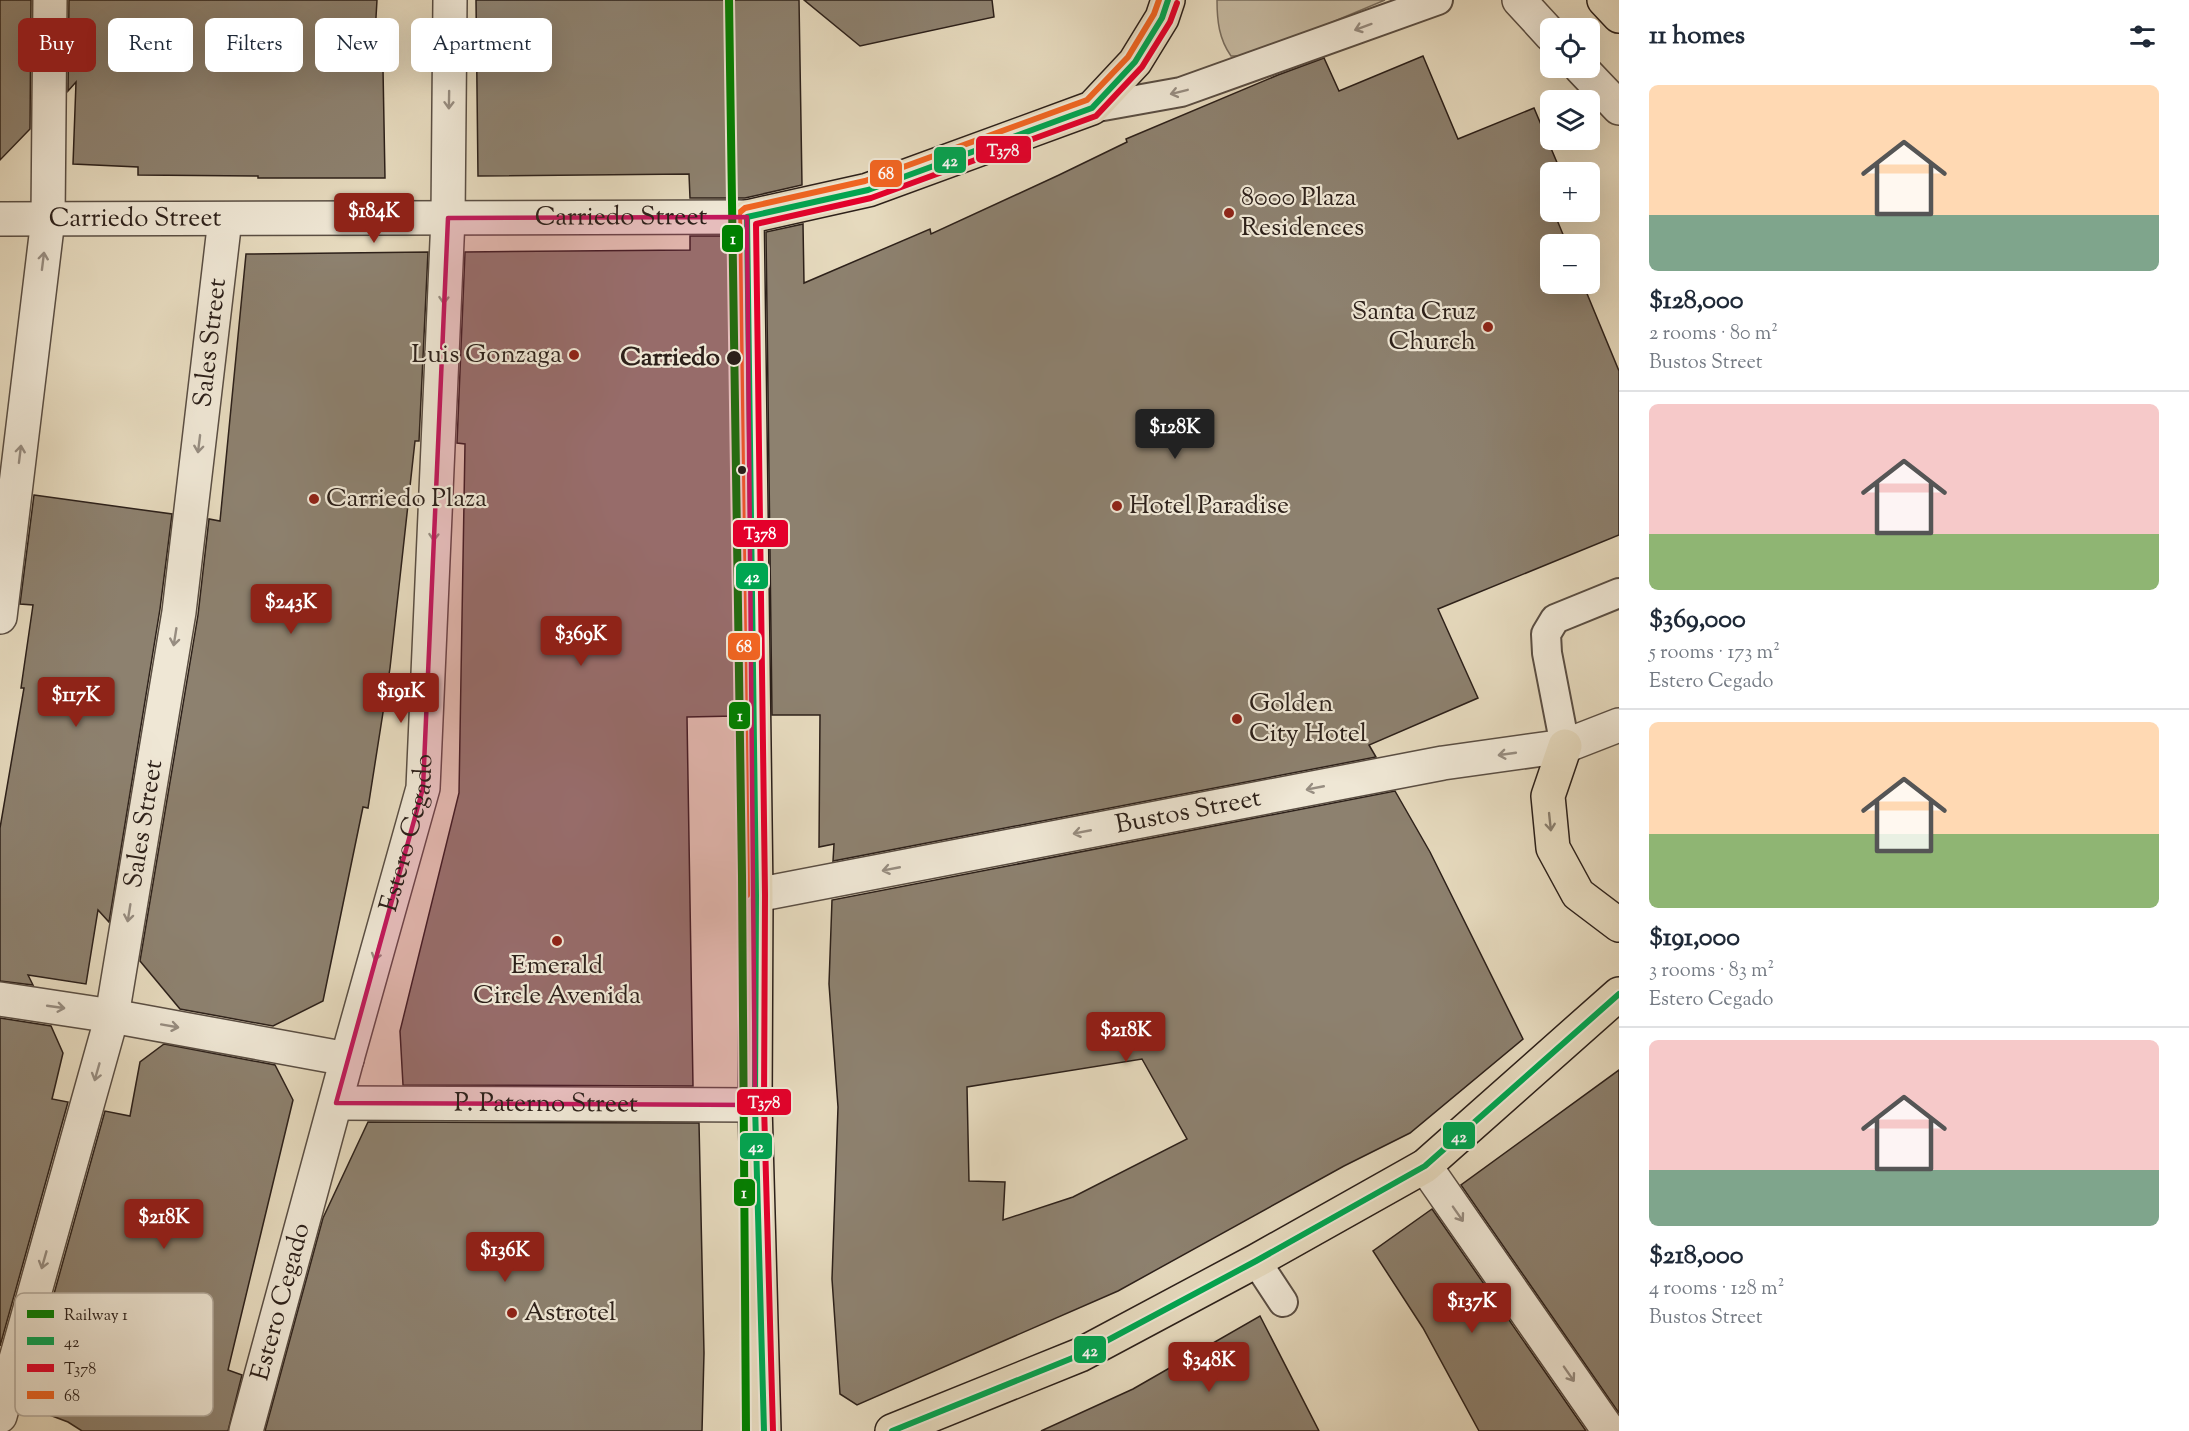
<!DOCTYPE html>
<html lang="en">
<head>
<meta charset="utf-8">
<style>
	:root { --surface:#fff; --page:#f6f6f7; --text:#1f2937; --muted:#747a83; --line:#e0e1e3; --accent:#8f2418 }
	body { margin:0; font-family:"Sorts Mill Goudy",serif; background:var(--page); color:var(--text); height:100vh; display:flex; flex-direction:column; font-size:22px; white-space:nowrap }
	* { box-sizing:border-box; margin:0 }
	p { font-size:20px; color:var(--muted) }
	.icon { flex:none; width:33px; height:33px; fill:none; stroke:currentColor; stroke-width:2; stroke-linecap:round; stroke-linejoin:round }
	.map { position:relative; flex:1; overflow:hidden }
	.drawer { display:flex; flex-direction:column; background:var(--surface); width:570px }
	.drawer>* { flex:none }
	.guide { position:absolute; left:18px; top:18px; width:570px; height:54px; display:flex; gap:12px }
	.tools { position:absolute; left:1540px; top:18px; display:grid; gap:12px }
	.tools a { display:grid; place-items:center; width:60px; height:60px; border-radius:9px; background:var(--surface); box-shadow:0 6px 24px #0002; font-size:30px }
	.price { position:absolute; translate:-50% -51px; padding:0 14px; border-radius:6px; background:var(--accent); color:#fff; font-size:20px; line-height:39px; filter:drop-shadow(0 2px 3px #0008) }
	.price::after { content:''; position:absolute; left:50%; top:36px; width:18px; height:14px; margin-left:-9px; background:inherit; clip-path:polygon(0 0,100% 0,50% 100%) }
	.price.on { background:#222; color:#fff }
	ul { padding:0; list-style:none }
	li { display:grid; align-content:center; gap:12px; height:318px; padding:0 30px }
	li+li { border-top:2px solid var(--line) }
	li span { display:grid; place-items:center; height:186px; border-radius:9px; color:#555 }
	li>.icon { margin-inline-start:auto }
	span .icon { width:108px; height:108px; fill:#fffc; stroke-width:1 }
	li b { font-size:26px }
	h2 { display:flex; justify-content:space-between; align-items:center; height:72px; padding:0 30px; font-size:26px }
	.tag { padding:0 21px; border-radius:9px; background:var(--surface); box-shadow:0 6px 24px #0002; font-size:21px; line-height:54px }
	.tag.on { background:var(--accent); color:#fff }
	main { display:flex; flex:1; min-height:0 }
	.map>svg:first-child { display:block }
	.green { fill:#c6baa2; stroke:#796d5e; stroke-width:1.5 }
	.building { fill:#8d816f; stroke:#2c201a; stroke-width:1.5; fill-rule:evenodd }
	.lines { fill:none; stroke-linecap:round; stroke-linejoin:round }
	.service-casing { stroke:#5a4e43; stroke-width:32 }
	.pedestrian-casing { stroke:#5a4e43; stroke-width:36 }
	.minor-casing { stroke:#5a4e43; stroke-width:36 }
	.primary-casing { stroke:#2c201a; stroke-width:36 }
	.service { stroke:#efe7d5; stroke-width:28 }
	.pedestrian { stroke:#efe7d5; stroke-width:33 }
	.minor { stroke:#efe7d5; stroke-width:33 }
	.primary { stroke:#e6dabe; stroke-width:33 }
	.bus-1-casing { stroke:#efe7d5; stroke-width:10 }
	.bus-2-casing { stroke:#efe7d5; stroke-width:10 }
	.bus-3-casing { stroke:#efe7d5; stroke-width:10 }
	.bus-1 { stroke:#00a651; stroke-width:6 }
	.bus-2 { stroke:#e4002b; stroke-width:6 }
	.bus-3 { stroke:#f26522; stroke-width:6 }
	.rail-1-casing { stroke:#efe7d5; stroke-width:12 }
	.rail-1 { stroke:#008000; stroke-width:8 }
	.oneway { stroke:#978d81 }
	.oneway2 { stroke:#897d6c }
	.marked { fill:#c2185b; fill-opacity:0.2; stroke:#c2185b; stroke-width:4.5; stroke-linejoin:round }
	.poi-dot { fill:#8f2418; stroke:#efe7d5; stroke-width:2 }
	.stop-dot { fill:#2c201a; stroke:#efe7d5; stroke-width:2 }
	.labels { text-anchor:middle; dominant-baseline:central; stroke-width:4.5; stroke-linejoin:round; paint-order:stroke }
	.poi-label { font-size:26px; fill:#2c201a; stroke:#efe7d5; text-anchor:start }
	.street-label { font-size:26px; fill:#2c201a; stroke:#efe7d5 }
	.stop-label { font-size:26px; font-weight:bold; fill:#2c201a; stroke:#efe7d5; text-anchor:end }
	.key { fill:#efe7d5; stroke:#b4ab9d; stroke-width:1.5 }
	.key-label { font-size:16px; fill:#2c201a }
	.line-badge { stroke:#efe7d5; stroke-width:2 }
	.badge-label { font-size:16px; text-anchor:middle; font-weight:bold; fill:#fff }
</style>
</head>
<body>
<main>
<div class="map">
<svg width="1619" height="1431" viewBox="0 0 1619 1431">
	<rect width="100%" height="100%" fill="#e6dabe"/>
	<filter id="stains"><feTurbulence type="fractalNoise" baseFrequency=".00333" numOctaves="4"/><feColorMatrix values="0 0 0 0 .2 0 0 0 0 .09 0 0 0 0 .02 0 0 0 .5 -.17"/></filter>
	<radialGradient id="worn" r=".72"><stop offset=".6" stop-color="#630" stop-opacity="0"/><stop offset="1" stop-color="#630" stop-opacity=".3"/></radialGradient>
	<!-- green -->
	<path class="green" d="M1217,0H1385L1251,56H1231C1219,39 1217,21 1217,0Z"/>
	<!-- building -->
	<g class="building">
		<polygon points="0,0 31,0 30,129 0,160"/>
		<polygon points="69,0 377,0 373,69 383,69 385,178 258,178 258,176 138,175 138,167 73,164 76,82 68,91"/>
		<polygon points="476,0 799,0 802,185 745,198 690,198 689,174 478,176"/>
		<polygon points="804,0 992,0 994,17 860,46"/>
		<polygon points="1423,56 1458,139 1534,108 1561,172 1551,172 1551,212 1577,212 1557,220 1567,244 1551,244 1551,284 1583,284 1619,371 1619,535 1438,609 1478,698 1369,745 1376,757 833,861 834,844 819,847 820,715 772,715 766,232 803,224 804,283 930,229 931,234 1059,175 1127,142 1126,139 1278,75 1324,58 1339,91"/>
		<polygon points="690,236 729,236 735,716 687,717 693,1086 403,1085 400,1031 459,793 465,444 457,443 465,252 690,250"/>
		<polygon points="428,252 419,441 415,441 390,668 368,808 363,807 323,1001 273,1026 180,1009 140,961 198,615 209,519 220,521 246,254"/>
		<polygon points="34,495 172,514 160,609 109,922 98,910 86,984 28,975 33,985 0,981 0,828 24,688 21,688 33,605 20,604"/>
		<path d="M1395,791L1430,852L1523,1039L1410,1133L1344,1166L1118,1291L857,1405L840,1394L832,1279L838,1107L829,984L832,900ZM1142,1059L1187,1139L1073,1197L1003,1220L1005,1182L969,1181L967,1087Z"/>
		<polygon points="0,1018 51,1026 63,1053 52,1099 68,1102 0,1346"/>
		<polygon points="164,1044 275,1065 293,1100 228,1370 242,1375 228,1431 82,1431 68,1422 23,1405 105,1111 130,1116 140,1062"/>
		<polygon points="1619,1070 1619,1413 1461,1185"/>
		<polygon points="368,1122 699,1123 704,1353 702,1431 265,1431 323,1218"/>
		<polygon points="1432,1209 1586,1431 1479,1431 1423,1328 1373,1251"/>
		<polygon points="1260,1316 1319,1431 1041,1431 1133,1389"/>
	</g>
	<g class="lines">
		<defs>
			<g id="service">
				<polyline points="1092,108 1181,92 1438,0"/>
				<polyline points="1565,746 1547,653 1546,634 1555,619 1619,593"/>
				<polyline points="1256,1261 1283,1302"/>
			</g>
			<polyline id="pedestrian" points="48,219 50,0"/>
			<g id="minor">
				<polyline points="1519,0 1551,35"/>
				<polyline points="1581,68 1619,108"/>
				<path id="s1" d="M0,219L747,217"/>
				<polyline points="0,617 48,219"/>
				<path id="s2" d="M756,895L1443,763L1565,746L1619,725"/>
				<polyline points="0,999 112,1016 347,1059"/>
				<path id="s3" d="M336,1103L755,1105"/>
				<polyline points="1425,1166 1609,1431"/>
				<path id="s4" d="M0,1416L112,1016L179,612L225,219"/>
				<path id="s5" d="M246,1431L347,1059L423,788L448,218L450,0"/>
			</g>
			<g id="primary">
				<polyline points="1604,0 1619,16"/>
				<polyline points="1565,746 1548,796 1553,848 1578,894 1619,925"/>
				<polyline points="764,1431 755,1105 756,895 747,217 868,190 1092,108 1135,62 1162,18 1168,0"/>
				<polyline points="892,1431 1080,1355 1256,1261 1425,1166 1619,994"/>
			</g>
		</defs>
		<!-- service casing -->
		<use href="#service" class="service-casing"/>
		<!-- pedestrian casing -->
		<use href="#pedestrian" class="pedestrian-casing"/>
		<!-- minor casing -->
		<use href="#minor" class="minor-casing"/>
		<!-- primary casing -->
		<use href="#primary" class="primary-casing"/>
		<!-- service -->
		<use href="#service" class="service"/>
		<!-- pedestrian -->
		<use href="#pedestrian" class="pedestrian"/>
		<!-- minor -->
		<use href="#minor" class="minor"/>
		<!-- primary -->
		<use href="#primary" class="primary"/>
		<defs>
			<g id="bus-1">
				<polyline points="764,1431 755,1105 756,895 747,217 868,190 1092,108 1135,62 1162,18 1168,0"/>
				<polyline points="892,1431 1080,1355 1256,1261 1425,1166 1619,994"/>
			</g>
			<polyline id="bus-2" points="773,1431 764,1105 765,895 756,224 871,198 1096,116 1142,67 1170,22 1177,3"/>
			<polyline id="bus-3" points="747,895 739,213 745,208 865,181 1087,100 1128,57 1154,14 1159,0"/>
		</defs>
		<!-- bus-1 casing -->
		<use href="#bus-1" class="bus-1-casing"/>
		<!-- bus-2 casing -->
		<use href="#bus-2" class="bus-2-casing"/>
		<!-- bus-3 casing -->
		<use href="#bus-3" class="bus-3-casing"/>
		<!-- bus-1 -->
		<use href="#bus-1" class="bus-1"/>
		<!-- bus-2 -->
		<use href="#bus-2" class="bus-2"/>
		<!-- bus-3 -->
		<use href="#bus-3" class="bus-3"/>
		<defs>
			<polyline id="rail-1" points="729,0 742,876 746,1431"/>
		</defs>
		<!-- rail-1 casing -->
		<use href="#rail-1" class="rail-1-casing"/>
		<!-- rail-1 -->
		<use href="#rail-1" class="rail-1"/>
	</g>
	<!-- one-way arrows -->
	<defs><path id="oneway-shaft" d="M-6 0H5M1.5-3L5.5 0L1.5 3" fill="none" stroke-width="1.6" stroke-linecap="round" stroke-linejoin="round" transform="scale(1.5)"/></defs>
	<g class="oneway">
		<use href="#oneway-shaft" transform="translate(1363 27) rotate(160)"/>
		<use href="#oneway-shaft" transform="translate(1179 92) rotate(166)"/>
		<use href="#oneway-shaft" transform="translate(449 100) rotate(91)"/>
		<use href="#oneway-shaft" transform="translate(43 261) rotate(-83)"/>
		<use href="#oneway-shaft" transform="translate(444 295) rotate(92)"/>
		<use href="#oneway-shaft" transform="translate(199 444) rotate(97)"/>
		<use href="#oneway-shaft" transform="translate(20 454) rotate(-83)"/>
		<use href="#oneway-shaft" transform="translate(434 532) rotate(92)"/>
		<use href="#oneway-shaft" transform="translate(175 637) rotate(99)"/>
		<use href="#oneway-shaft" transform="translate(1507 754) rotate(172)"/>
		<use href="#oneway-shaft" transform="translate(1315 788) rotate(169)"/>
		<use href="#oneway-shaft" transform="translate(1082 832) rotate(169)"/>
		<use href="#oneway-shaft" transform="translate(891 869) rotate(169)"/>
		<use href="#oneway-shaft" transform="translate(129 913) rotate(99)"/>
		<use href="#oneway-shaft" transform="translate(377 952) rotate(106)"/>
		<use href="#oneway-shaft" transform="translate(56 1007) rotate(8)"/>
		<use href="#oneway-shaft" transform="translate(170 1026) rotate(10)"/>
		<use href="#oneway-shaft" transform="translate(97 1072) rotate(106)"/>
		<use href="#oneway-shaft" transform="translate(1458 1214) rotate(55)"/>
		<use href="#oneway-shaft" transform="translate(44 1260) rotate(106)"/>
		<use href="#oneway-shaft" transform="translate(1569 1374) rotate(55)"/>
	</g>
	<use class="oneway2" href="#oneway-shaft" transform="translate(1550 822) rotate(84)"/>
	<!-- marked area -->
	<path class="marked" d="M747,217L755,1105L336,1103L423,788L448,218Z"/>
	<!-- markers -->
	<g class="poi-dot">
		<circle cx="1229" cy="213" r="6"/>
		<circle cx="1488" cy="327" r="6"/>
		<circle cx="574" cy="355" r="6"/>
		<circle cx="314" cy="499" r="6"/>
		<circle cx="1117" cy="506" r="6"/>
		<circle cx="1237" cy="719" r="6"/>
		<circle cx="557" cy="941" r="6"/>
		<circle cx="512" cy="1313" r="6"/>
	</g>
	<g class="stop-dot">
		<circle cx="734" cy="358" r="8"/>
		<circle cx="742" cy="470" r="5"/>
	</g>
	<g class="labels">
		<!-- poi labels -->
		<g class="poi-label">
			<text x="1241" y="198">8000 Plaza<tspan x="1241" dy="30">Residences</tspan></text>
			<text x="1476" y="312" text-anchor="end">Santa Cruz<tspan x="1476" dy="30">Church</tspan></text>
			<text x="562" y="355" text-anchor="end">Luis Gonzaga</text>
			<text x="326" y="499">Carriedo Plaza</text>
			<text x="1129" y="506">Hotel Paradise</text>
			<text x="1249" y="704">Golden<tspan x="1249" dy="30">City Hotel</tspan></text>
			<text x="557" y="966" text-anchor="middle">Emerald<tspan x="557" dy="30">Circle Avenida</tspan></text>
			<text x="524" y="1313">Astrotel</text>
		</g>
		<!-- street labels -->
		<g class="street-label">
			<text stroke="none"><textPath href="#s1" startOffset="621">Carriedo Street</textPath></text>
			<text stroke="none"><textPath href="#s1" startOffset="135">Carriedo Street</textPath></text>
			<text stroke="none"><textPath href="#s4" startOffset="1096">Sales Street</textPath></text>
			<text stroke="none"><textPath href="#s2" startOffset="440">Bustos Street</textPath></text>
			<text stroke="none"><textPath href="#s4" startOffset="610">Sales Street</textPath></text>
			<text stroke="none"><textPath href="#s5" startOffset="620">Estero Cegado</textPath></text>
			<text stroke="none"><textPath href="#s3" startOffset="210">P. Paterno Street</textPath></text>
			<text stroke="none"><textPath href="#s5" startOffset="134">Estero Cegado</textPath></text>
		</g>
		<!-- stop labels -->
		<g class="stop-label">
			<text x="720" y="358">Carriedo</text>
		</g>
	</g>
	<!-- legend -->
	<rect x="15" y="1293" width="198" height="123" rx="9" class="key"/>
	<rect x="27" y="1310" width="27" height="8" fill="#008000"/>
	<rect x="27" y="1337" width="27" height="8" fill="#00a651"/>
	<rect x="27" y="1364" width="27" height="8" fill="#e4002b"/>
	<rect x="27" y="1391" width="27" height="8" fill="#f26522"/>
	<g class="key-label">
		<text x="64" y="1320">Railway 1</text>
		<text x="64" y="1347">42</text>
		<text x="64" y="1374">T378</text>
		<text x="64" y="1401">68</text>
	</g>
	<g class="line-badge">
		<rect x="975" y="135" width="57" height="29" rx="6" fill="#e4002b"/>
		<rect x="933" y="146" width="34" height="28" rx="6" fill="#00a651"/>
		<rect x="869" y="159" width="34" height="29" rx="6" fill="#f26522"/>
		<rect x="721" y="224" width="23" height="29" rx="6" fill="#008000"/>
		<rect x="732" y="519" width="57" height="29" rx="6" fill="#e4002b"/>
		<rect x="735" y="562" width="34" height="28" rx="6" fill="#00a651"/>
		<rect x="727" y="632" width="34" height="29" rx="6" fill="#f26522"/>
		<rect x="728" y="701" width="23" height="29" rx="6" fill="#008000"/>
		<rect x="736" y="1088" width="56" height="28" rx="6" fill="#e4002b"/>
		<rect x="1442" y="1121" width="34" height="29" rx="6" fill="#00a651"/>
		<rect x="739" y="1132" width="34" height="28" rx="6" fill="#00a651"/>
		<rect x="733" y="1178" width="23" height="29" rx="6" fill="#008000"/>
		<rect x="1073" y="1335" width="34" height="29" rx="6" fill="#00a651"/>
	</g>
	<g class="badge-label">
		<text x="1003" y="156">T378</text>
		<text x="950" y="166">42</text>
		<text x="886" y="179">68</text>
		<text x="733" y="244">1</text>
		<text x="760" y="539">T378</text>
		<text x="752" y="582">42</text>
		<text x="744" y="652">68</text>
		<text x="740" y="721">1</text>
		<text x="764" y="1108">T378</text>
		<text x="1459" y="1142">42</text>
		<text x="756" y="1152">42</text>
		<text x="744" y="1198">1</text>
		<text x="1090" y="1356">42</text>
	</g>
	<rect width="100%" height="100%" filter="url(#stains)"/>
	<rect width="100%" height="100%" fill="url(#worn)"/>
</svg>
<div class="tools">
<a><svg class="icon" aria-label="locate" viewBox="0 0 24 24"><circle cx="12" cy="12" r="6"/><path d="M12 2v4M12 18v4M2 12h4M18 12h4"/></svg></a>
<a><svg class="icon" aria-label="layers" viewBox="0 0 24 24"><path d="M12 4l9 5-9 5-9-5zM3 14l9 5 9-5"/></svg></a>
<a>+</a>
<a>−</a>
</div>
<b class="price" style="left:374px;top:244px">$184K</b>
<b class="price on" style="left:1175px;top:460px">$128K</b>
<b class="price" style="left:291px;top:635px">$243K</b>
<b class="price" style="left:581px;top:667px">$369K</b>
<b class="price" style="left:401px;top:724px">$191K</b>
<b class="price" style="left:76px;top:728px">$117K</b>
<b class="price" style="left:1126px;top:1063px">$218K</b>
<b class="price" style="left:164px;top:1250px">$218K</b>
<b class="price" style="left:505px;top:1283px">$136K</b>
<b class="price" style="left:1472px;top:1334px">$137K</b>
<b class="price" style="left:1209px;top:1393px">$348K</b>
<div class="guide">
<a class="tag on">Buy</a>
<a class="tag">Rent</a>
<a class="tag">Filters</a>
<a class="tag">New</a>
<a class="tag">Apartment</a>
</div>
</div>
<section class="drawer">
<h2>11 homes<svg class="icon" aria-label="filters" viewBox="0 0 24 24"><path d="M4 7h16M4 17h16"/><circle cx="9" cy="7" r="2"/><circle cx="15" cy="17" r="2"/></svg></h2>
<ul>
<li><span style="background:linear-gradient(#ffd9b3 70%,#7fa58c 0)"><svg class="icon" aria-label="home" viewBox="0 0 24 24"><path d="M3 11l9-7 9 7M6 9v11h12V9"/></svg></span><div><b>$128,000</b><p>2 rooms · 80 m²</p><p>Bustos Street</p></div></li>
<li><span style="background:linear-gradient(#f6c9c9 70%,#8fb573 0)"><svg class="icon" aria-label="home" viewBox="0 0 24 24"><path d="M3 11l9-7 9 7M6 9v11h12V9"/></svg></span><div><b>$369,000</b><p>5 rooms · 173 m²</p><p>Estero Cegado</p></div></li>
<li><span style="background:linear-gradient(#ffd9b3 60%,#8fb573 0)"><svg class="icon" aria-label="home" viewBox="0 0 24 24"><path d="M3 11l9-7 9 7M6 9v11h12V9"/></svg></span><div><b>$191,000</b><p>3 rooms · 83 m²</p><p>Estero Cegado</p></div></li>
<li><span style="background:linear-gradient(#f6c9c9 70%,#7fa58c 0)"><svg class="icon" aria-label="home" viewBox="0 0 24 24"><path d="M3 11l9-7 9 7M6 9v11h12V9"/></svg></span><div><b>$218,000</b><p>4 rooms · 128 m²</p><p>Bustos Street</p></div></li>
</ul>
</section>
</main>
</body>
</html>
